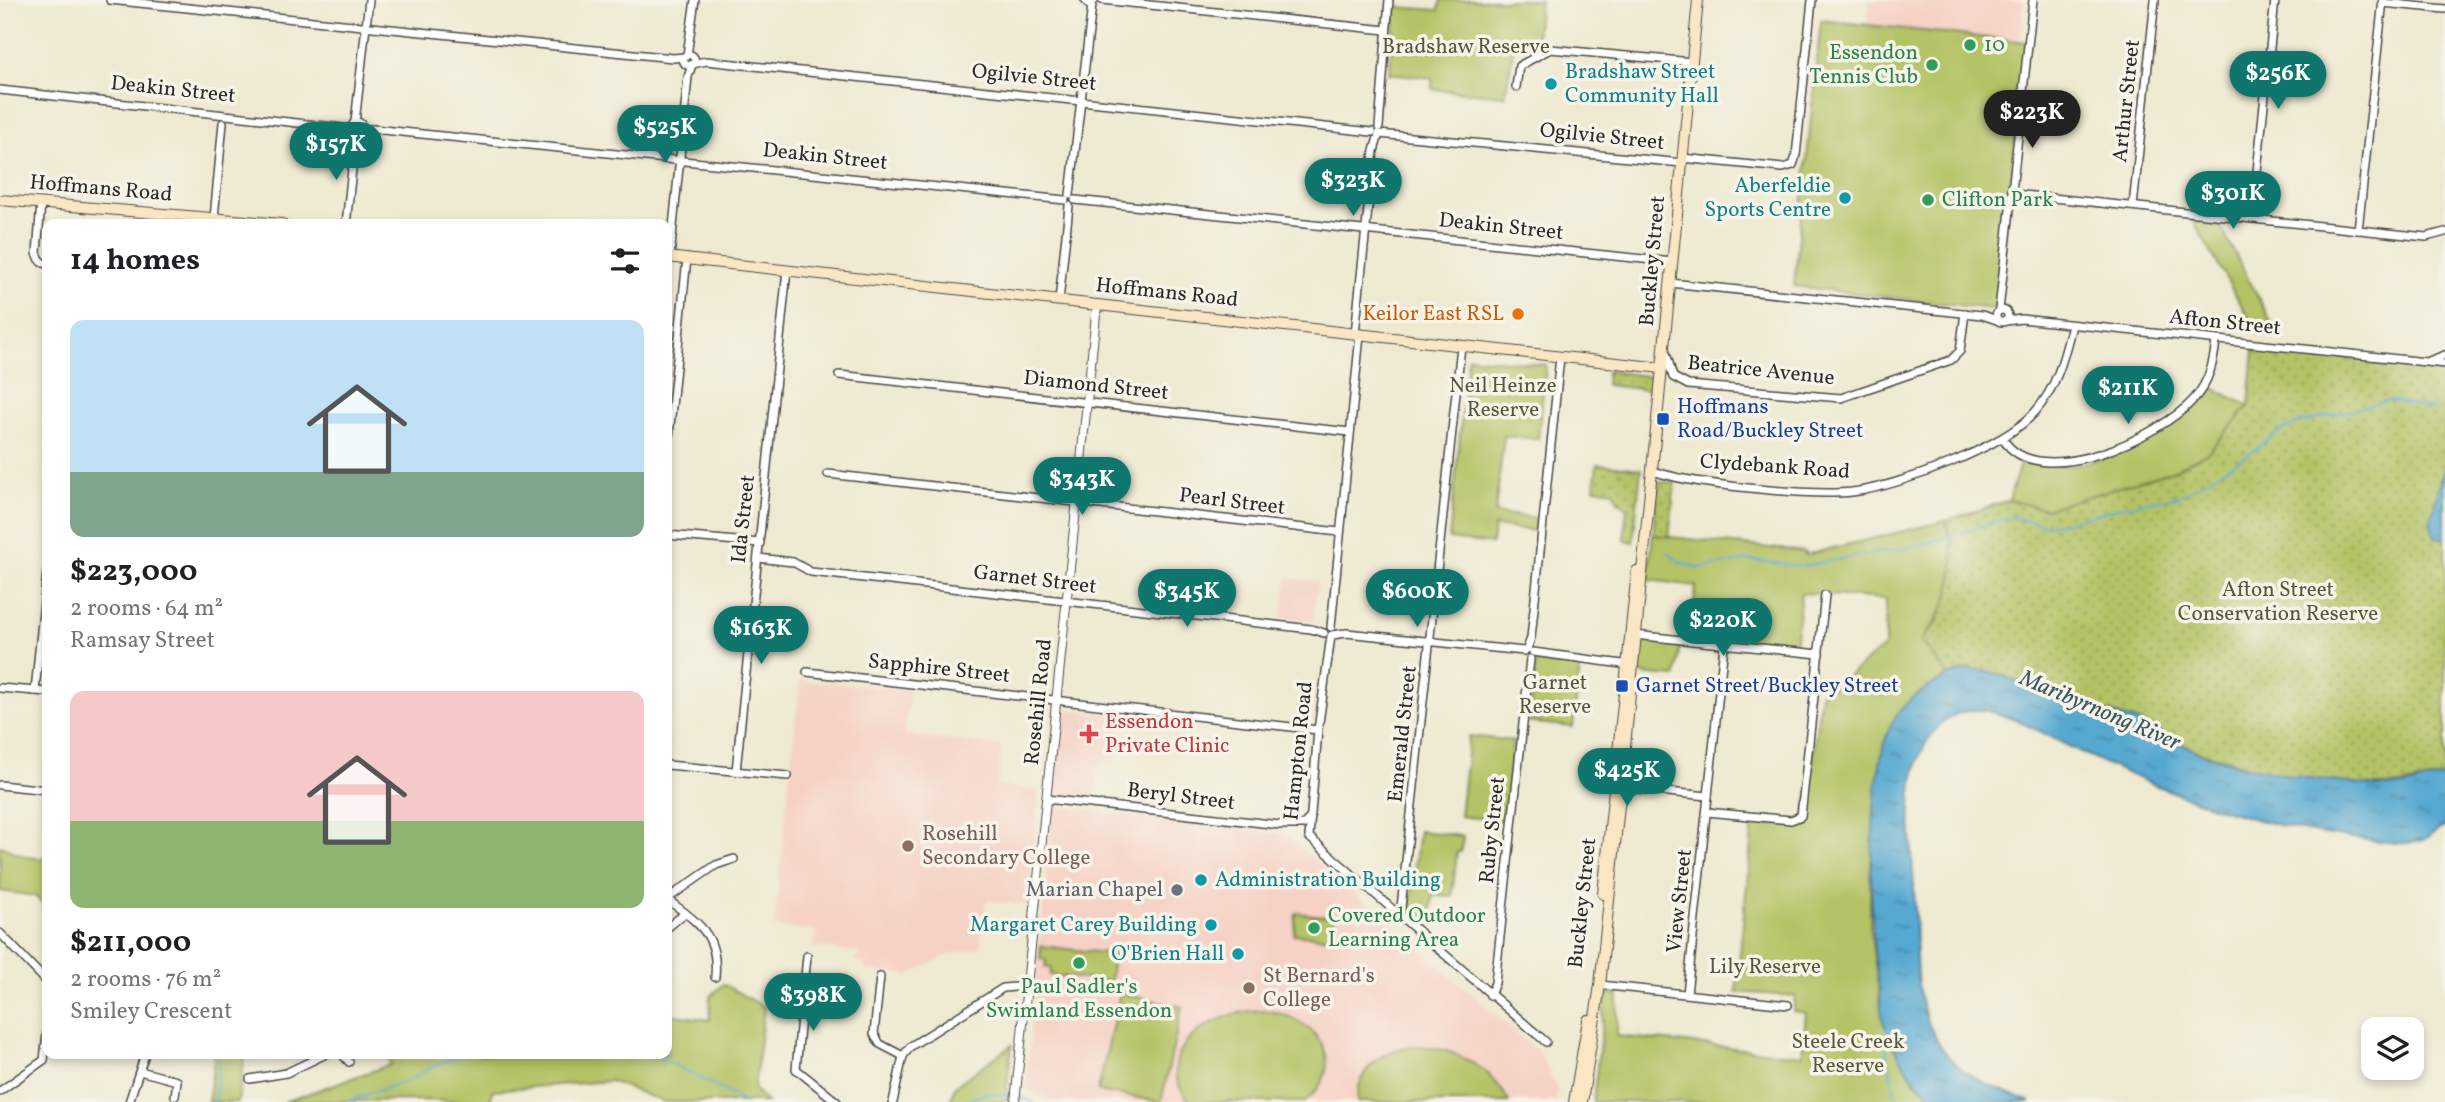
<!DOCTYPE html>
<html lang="en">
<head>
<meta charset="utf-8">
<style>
	:root { --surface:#fff; --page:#f2f2f2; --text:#202124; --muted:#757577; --accent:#0f766e }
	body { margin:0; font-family:Vollkorn,serif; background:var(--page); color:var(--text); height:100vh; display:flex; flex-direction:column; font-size:26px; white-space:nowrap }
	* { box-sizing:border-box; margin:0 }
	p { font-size:23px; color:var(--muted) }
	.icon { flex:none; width:38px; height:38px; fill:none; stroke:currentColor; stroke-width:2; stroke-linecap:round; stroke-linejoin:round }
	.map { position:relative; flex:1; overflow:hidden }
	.sheet { position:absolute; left:42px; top:219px; width:630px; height:840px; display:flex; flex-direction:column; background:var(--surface); border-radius:14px; box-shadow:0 4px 10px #0003 }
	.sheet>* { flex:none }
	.controls { position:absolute; left:2361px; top:1017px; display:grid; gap:14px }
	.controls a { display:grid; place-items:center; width:63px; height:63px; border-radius:14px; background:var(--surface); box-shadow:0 4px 10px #0003; font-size:35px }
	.price { position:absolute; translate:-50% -60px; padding:0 16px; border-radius:24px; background:var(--accent); color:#fff; font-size:23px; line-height:46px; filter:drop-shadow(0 2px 4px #0008) }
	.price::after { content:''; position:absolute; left:50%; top:42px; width:21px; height:16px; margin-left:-10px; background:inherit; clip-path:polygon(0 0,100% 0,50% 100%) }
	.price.current { background:#222; color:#fff }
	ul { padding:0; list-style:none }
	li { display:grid; align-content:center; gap:14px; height:371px; padding:0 28px }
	li span { display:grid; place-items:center; height:217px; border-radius:14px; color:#555 }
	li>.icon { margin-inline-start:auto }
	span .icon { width:126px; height:126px; fill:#fffc; stroke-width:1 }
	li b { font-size:30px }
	h2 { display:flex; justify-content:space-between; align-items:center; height:84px; padding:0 28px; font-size:30px }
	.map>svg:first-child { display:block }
	.built { fill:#f6d1c5 }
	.grass { fill:url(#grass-dots); stroke:#707748; stroke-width:2 }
	.park { fill:#b4c365; stroke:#707748; stroke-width:2 }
	.water { fill:url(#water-ripples); stroke:#406a7e; stroke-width:2 }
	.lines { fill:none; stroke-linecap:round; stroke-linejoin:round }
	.stream { stroke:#55a8d0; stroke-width:2 }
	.minor-casing { stroke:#484844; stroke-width:10 }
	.tertiary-casing { stroke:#484844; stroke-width:10 }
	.secondary-casing { stroke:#484844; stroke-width:12 }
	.minor { stroke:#fff; stroke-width:7 }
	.tertiary { stroke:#fff; stroke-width:8 }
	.secondary { stroke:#fbe6c4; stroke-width:10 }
	.leisure-dot { fill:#2e9e5b; stroke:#f7f3e8; stroke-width:2.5 }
	.culture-dot { fill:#0f9aa8; stroke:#f7f3e8; stroke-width:2.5 }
	.food-dot { fill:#e8710a; stroke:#f7f3e8; stroke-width:2.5 }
	.transit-dot { fill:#1a4fb4; stroke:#f7f3e8; stroke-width:2.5 }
	.health-dot { fill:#e0444e; stroke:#f7f3e8; stroke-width:2.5 }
	.education-dot { fill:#8d6e63; stroke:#f7f3e8; stroke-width:2.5 }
	.worship-dot { fill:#6b7280; stroke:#f7f3e8; stroke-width:2.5 }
	.labels { text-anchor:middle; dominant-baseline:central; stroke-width:7; stroke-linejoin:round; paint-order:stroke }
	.leisure-label { font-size:21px; fill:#27864d; stroke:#f7f3e8; text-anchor:start }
	.park-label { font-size:21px; fill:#54593c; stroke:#f7f3e8 }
	.culture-label { font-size:21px; fill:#0d838f; stroke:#f7f3e8; text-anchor:end }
	.street-label { font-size:21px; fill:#2b2b2b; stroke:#f7f3e8 }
	.food-label { font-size:21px; fill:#c56008; stroke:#f7f3e8; text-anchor:end }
	.transit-label { font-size:21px; fill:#164399; stroke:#f7f3e8; text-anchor:start }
	.health-label { font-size:21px; fill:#be3a42; stroke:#f7f3e8; text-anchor:start }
	.education-label { font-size:21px; fill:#785e54; stroke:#f7f3e8; text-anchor:start }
	.worship-label { font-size:21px; fill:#5b616d; stroke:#f7f3e8; text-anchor:end }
	.water-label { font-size:23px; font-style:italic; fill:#3a5765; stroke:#f7f3e8 }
</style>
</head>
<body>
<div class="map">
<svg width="2445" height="1102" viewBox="0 0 2445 1102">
	<defs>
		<pattern id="grass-dots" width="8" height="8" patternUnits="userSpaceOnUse" patternTransform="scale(1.75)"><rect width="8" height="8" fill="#b4c365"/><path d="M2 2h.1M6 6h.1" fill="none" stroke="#939f53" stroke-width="1.8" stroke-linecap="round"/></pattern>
		<pattern id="water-ripples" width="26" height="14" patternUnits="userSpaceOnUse" patternTransform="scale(1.75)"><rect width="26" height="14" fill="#55a8d0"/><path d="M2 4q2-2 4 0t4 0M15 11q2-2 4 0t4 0" fill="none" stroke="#4789a9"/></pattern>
	</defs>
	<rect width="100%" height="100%" fill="#f7f3e8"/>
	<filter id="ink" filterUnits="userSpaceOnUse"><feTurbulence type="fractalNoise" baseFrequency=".0143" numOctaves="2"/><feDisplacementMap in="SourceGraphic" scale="14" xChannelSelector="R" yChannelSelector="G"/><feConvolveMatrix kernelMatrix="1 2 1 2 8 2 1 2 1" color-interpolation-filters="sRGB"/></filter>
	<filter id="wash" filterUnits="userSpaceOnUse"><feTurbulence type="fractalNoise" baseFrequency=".00686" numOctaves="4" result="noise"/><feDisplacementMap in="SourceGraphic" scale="28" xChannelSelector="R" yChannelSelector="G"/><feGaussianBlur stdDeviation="1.57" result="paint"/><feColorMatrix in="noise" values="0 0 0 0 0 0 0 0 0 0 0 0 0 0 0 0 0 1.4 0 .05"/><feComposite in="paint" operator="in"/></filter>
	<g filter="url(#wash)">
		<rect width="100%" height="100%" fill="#eee9d0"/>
		<!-- built -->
		<g class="built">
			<polygon points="1869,0 2024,0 2020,41 1867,25"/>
			<polygon points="1287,578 1318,581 1313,621 1282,617"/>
			<polygon points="800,680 910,690 904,735 1002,746 997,786 1039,791 1027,905 986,900 980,948 946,956 908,975 864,970 865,965 855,961 860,952 812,947 816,931 774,927"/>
			<polygon points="1063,709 1119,715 1116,764 1099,762 1095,797 1054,793"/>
			<polygon points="1053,806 1286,835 1540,1053 1558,1091 1556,1102 1059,1102 1025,1090"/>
		</g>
		<!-- grass -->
		<g class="grass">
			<path d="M2254,349L2445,368V776C2376,797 2297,783 2230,760C2220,756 2209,756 2199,752C2178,745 2161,731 2141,723C2117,713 2089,710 2064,701C2022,687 1994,662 1948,675L1921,641L1939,620L1953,544L1945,521L2009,500L2046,509L2208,452L2249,406Z"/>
			<polygon points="1607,371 1647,376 1651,380 1650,390 1606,385"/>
			<polygon points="1597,464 1641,469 1633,542 1624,540 1627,508 1618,501 1613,491 1594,488"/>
			<polygon points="1659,482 1675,483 1669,537 1653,535"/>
		</g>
		<!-- park -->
		<g class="park">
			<polygon points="1441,0 1540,0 1535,48 1514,46 1505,96 1432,89 1432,78 1389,73 1396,7 1439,10"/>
			<polygon points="1821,20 2026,42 1997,302 1992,309 1794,286"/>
			<polygon points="2192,219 2217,220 2278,335 2258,334"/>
			<polygon points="1468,357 1546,365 1538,439 1504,436 1495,513 1536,518 1535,531 1494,526 1492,544 1449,539"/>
			<path d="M2209,386L2249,406L2208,452L2172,471L2046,509L2009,500L2021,461C2075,473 2105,461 2151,435C2176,422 2194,410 2209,386Z"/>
			<path d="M1945,521C1962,568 1952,604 1921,641L1948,675L1928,688L1881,764L1870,877V929L1883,1022L1914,1081L1939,1102H1593L1606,993L1618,994L1617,1036L1802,1055L1806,1013L1793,1011L1795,996L1736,992L1753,824L1799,826L1806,812L1821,693L1826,686L1833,688L1885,646L1886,599L1801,593L1795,647L1690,636L1696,586L1648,580L1653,535L1805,552V555Z"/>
			<polygon points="1642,641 1680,645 1676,677 1638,674"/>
			<polygon points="1536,662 1580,667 1573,727 1529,722"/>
			<polygon points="1469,736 1513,741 1504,821 1460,816"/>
			<polygon points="1419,831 1463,836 1461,852 1457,852 1452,896 1433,895 1429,932 1409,915"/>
			<polygon points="0,846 26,857 47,859 47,908 35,896 0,891"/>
			<polygon points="1296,913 1334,917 1332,938 1294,934"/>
			<polygon points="1041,946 1113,954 1110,982 1050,975 1051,968 1045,967 1046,960 1040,959"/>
			<polygon points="723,984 764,1007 754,1089 767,1102 664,1102 610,1081 492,1090 491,1102 412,1100 284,1102 392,1064 384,1054 667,1054 667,1014 710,1020 710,997"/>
			<polygon points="1120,993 1182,1007 1161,1102 1098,1091"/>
			<path d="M1263,1010C1314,1016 1353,1061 1305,1102H1190C1145,1050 1217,1010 1263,1010Z"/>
			<polygon points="1012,1045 1005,1102 950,1102 955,1086"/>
			<path d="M1417,1046C1455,1048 1491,1067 1509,1102H1357C1358,1067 1384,1048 1417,1046Z"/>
			<polygon points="215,1054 245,1054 238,1102 208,1102"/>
		</g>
		<!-- water -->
		<g class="water">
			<polygon points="2445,465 2445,539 2435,537 2430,522"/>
			<path d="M1969,669L1998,674L2064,701L2142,723L2200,753L2241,765L2293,776L2380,787L2406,786L2445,776V827C2436,830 2430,837 2423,840C2408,846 2385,842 2370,840C2269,831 2173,797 2083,753C2056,741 2003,709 1976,710C1948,711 1929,732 1919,758C1904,800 1914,865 1915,910C1916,935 1915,961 1918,984C1921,1007 1929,1030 1942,1048C1963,1079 1998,1088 2031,1102H1939C1913,1084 1893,1051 1883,1020C1879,1010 1882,999 1879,988C1868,935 1866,764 1894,719C1909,694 1942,677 1969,669Z"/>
		</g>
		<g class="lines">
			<!-- stream -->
			<g class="stream">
				<polyline points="1668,552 1680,562 1698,568 1751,560 1801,566 1918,546 2010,517 2048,525 2071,521 2125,506 2180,496 2254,451 2275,434 2296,424 2389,400 2434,410"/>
				<polyline points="1887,1028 1887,1056 1897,1102"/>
				<polyline points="544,1054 567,1054"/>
				<path d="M651,1054C661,1057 739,1098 743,1102"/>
				<polyline points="1017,1097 1033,1102"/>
				<polyline points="215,1102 220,1054"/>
				<polyline points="345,1102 412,1079 429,1068 464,1054"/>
				<polyline points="964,1102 986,1093 1012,1096"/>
			</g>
		</g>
	</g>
	<g filter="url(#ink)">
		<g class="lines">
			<defs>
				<g id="minor">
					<polyline points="110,0 673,58 685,57"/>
					<polyline points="1085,0 1089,5 1095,0"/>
					<polyline points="1102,0 1386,30"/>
					<polyline points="2382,3 2445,9"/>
					<circle cx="689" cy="60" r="5.5"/>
					<polyline points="687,55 695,0"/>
					<polyline points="693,64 706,61 1372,132"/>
					<polyline points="1516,87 1519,66 1550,49 1692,62"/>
					<polyline points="0,90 352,129"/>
					<circle cx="357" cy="127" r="5"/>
					<polyline points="355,122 369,0"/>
					<polyline points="1379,127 1389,0"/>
					<polyline points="361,130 373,129 1065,200"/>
					<polyline points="1379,134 1682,163"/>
					<polyline points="1682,158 1783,168 1793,165 1796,156 1812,0"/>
					<polyline points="2014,194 2426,237 2445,232"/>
					<polyline points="1070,195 1092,5"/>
					<polyline points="1075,200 1672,262"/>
					<polyline points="41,203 37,253 41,262 47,264"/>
					<polyline points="2133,206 2155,0"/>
					<polyline points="214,218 223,123"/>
					<polyline points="2252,219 2275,0"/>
					<polyline points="346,224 355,142 353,130"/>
					<polyline points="2358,230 2383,0"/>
					<polyline points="670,257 688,77 692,65"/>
					<polyline points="1670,283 1982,315 1997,320"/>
					<polyline points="1059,301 1069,206"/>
					<circle cx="2002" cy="316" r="6"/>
					<polyline points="1999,310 2033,0"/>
					<polyline points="2006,321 2021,319 2445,364"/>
					<polyline points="1355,334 1374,151 1379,134"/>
					<polyline points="1666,353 1673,377 1688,385 1841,398 1951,360 1960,351 1965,313"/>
					<polyline points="2429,361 2445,355"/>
					<polyline points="839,375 1350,432"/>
					<path d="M2003,439C2038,495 2161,436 2194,399C2209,382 2214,362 2216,340"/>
					<polyline points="667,456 687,258"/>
					<path d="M1651,470C1688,485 1811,496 1852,492C1897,487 2005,447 2035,412C2057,387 2064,357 2072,325"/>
					<polyline points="828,474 1339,532"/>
					<polyline points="667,535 760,543"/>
					<polyline points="758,558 793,562 811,572 1311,629 1324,633"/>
					<polyline points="1331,627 1360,335"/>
					<polyline points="1332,635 1346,633 1524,651"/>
					<polyline points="1634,635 1819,654"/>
					<polyline points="1331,636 1318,730 1309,837 1546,1042"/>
					<polyline points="1527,649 1531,638 1560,357"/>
					<polyline points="1533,652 1630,665"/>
					<polyline points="807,672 1318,730"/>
					<polyline points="0,688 47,692"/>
					<polyline points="35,691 47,572"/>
					<polyline points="667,765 788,776"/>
					<polyline points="736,771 787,270"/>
					<polyline points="0,785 47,790"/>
					<polyline points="1618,787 1708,796"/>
					<polyline points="1046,799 1280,825 1303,825 1309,819"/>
					<polyline points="1707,812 1791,820 1801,816 1825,595"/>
					<path d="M667,899C698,923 719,934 715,977"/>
					<polyline points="667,899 716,865 734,859"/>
					<polyline points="1400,917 1461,346"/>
					<polyline points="667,928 685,913"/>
					<polyline points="0,933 47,982"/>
					<polyline points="807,956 796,1069 837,1102"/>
					<polyline points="880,977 874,1034 880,1044 903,1056"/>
					<polyline points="1600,985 1788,1005"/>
					<polyline points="1687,994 1724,645"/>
					<polyline points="1490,995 1495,983 1530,659"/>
					<polyline points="342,1054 349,1062"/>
					<polyline points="140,1071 177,1081 175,1096"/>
					<polyline points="250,1079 286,1073 326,1054"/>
					<polyline points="0,1091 44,1060 47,1033"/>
					<polyline points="129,1102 145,1054"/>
					<polyline points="893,1102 903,1056 911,1046 1003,988 1027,986"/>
				</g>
				<polyline id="tertiary" points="1015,1102 1097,305"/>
				<g id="secondary">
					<polyline points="0,200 282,224"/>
					<polyline points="667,257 1662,368"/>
					<polyline points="1603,894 1637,571"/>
					<polyline points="1574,1102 1588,1020"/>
					<polyline points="1582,1102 1600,985 1621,787 1698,0"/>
				</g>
			</defs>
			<!-- minor casing -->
			<use href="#minor" class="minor-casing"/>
			<!-- tertiary casing -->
			<use href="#tertiary" class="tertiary-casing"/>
			<!-- secondary casing -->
			<use href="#secondary" class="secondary-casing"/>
			<!-- minor -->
			<use href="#minor" class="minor"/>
			<!-- tertiary -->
			<use href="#tertiary" class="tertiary"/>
			<!-- secondary -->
			<use href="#secondary" class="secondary"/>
		</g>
	</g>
	<!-- markers -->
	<g class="leisure-dot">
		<circle cx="1970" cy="45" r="7"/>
		<circle cx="1932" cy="65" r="7"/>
		<circle cx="1928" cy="200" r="7"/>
		<circle cx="1314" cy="928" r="7"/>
		<circle cx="1079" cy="963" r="7"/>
	</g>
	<g class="culture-dot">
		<circle cx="1551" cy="84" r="7"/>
		<circle cx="1845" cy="198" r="7"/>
		<circle cx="1201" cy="880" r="7"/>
		<circle cx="1211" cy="925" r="7"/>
		<circle cx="1238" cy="954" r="7"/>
	</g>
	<circle class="food-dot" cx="1518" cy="314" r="7"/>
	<g class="transit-dot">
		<rect x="1656" y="412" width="14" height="14" rx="3.5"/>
		<rect x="1615" y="679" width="14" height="14" rx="3.5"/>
	</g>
	<path class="health-dot" d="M1085.5 723.5h7v7h7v7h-7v7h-7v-7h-7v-7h7z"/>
	<g class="education-dot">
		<circle cx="908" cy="846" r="7"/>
		<circle cx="1249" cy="988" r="7"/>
	</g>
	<circle class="worship-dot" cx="1177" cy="890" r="7"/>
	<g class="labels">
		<!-- leisure labels -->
		<g class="leisure-label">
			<text x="1984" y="45">10</text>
			<text x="1918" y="53" text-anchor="end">Essendon<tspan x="1918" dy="24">Tennis Club</tspan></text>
			<text x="1942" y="200">Clifton Park</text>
			<text x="1328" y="916">Covered Outdoor<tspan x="1328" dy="24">Learning Area</tspan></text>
			<text x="1079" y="987" text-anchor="middle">Paul Sadler's<tspan x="1079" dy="24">Swimland Essendon</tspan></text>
		</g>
		<!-- park labels -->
		<g class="park-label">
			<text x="1466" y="47">Bradshaw Reserve</text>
			<text x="1503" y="386">Neil Heinze<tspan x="1503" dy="24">Reserve</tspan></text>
			<text x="2278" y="590">Afton Street<tspan x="2278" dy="24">Conservation Reserve</tspan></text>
			<text x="1555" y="683">Garnet<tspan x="1555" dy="24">Reserve</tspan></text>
			<text x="1765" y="967">Lily Reserve</text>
			<text x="1848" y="1042">Steele Creek<tspan x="1848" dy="24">Reserve</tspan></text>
		</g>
		<!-- culture labels -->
		<g class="culture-label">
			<text x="1565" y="72" text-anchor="start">Bradshaw Street<tspan x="1565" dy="24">Community Hall</tspan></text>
			<text x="1831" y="186">Aberfeldie<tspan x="1831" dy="24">Sports Centre</tspan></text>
			<text x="1215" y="880" text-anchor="start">Administration Building</text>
			<text x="1197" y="925">Margaret Carey Building</text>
			<text x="1224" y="954">O'Brien Hall</text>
		</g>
		<!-- street labels -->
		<g class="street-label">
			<text transform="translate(1034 78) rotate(6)">Ogilvie Street</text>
			<text transform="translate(173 90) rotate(6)">Deakin Street</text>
			<text transform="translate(2127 101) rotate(-84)">Arthur Street</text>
			<text transform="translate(1602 137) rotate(6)">Ogilvie Street</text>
			<text transform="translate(825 157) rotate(6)">Deakin Street</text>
			<text transform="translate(101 189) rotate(5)">Hoffmans Road</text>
			<text transform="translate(1501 227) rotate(6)">Deakin Street</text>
			<text transform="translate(1653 261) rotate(-85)">Buckley Street</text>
			<text transform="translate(1167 293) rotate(6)">Hoffmans Road</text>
			<text transform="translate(2225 323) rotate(6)">Afton Street</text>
			<text transform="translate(1761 371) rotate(6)">Beatrice Avenue</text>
			<text transform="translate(1096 386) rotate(6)">Diamond Street</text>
			<text transform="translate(1775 467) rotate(4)">Clydebank Road</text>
			<text transform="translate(1232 502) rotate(7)">Pearl Street</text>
			<text transform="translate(744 519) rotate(-84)">Ida Street</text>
			<text transform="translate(1035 580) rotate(7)">Garnet Street</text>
			<text transform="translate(939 669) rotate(6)">Sapphire Street</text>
			<text transform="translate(1039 702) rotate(-84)">Rosehill Road</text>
			<text transform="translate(1403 734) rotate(-84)">Emerald Street</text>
			<text transform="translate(1299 751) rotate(-84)">Hampton Road</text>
			<text transform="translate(1181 797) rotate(7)">Beryl Street</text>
			<text transform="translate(1493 830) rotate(-84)">Ruby Street</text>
			<text transform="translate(1680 901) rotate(-84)">View Street</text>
			<text transform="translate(1583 903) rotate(-84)">Buckley Street</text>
		</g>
		<!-- food labels -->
		<g class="food-label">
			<text x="1504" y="314">Keilor East RSL</text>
		</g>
		<!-- transit labels -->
		<g class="transit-label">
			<text x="1677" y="407">Hoffmans<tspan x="1677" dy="24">Road/Buckley Street</tspan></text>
			<text x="1636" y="686">Garnet Street/Buckley Street</text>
		</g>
		<!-- health labels -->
		<g class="health-label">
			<text x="1105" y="722">Essendon<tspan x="1105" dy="24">Private Clinic</tspan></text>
		</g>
		<!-- education labels -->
		<g class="education-label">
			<text x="922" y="834">Rosehill<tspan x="922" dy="24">Secondary College</tspan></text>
			<text x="1263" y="976">St Bernard's<tspan x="1263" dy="24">College</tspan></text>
		</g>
		<!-- worship labels -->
		<g class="worship-label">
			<text x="1163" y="890">Marian Chapel</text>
		</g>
		<!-- water labels -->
		<g class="water-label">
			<text transform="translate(2100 711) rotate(23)">Maribyrnong River</text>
		</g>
	</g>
</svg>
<div class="controls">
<a><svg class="icon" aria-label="layers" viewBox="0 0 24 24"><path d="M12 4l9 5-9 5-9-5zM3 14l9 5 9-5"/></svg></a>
</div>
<b class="price" style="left:2278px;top:111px">$256K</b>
<b class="price current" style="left:2032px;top:150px">$223K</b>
<b class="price" style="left:665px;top:165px">$525K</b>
<b class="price" style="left:336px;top:182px">$157K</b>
<b class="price" style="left:1353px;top:218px">$323K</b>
<b class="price" style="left:2233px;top:231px">$301K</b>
<b class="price" style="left:2128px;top:426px">$211K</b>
<b class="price" style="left:1082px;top:517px">$343K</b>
<b class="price" style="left:1187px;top:629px">$345K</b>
<b class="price" style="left:1417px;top:629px">$600K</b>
<b class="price" style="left:1723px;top:658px">$220K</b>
<b class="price" style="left:761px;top:666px">$163K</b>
<b class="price" style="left:1627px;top:808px">$425K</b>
<b class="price" style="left:813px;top:1033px">$398K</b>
<section class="sheet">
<h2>14 homes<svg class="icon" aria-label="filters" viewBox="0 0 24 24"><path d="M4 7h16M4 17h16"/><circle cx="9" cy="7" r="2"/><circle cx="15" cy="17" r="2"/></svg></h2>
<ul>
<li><span style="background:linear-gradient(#bfe0f5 70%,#7fa58c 0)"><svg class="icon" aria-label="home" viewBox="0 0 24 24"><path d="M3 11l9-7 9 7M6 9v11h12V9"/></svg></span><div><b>$223,000</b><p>2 rooms · 64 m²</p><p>Ramsay Street</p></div></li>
<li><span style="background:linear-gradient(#f6c9c9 60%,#8fb573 0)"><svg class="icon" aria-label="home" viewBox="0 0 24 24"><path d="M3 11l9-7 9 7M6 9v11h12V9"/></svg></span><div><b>$211,000</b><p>2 rooms · 76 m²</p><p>Smiley Crescent</p></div></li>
</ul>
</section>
</div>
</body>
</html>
